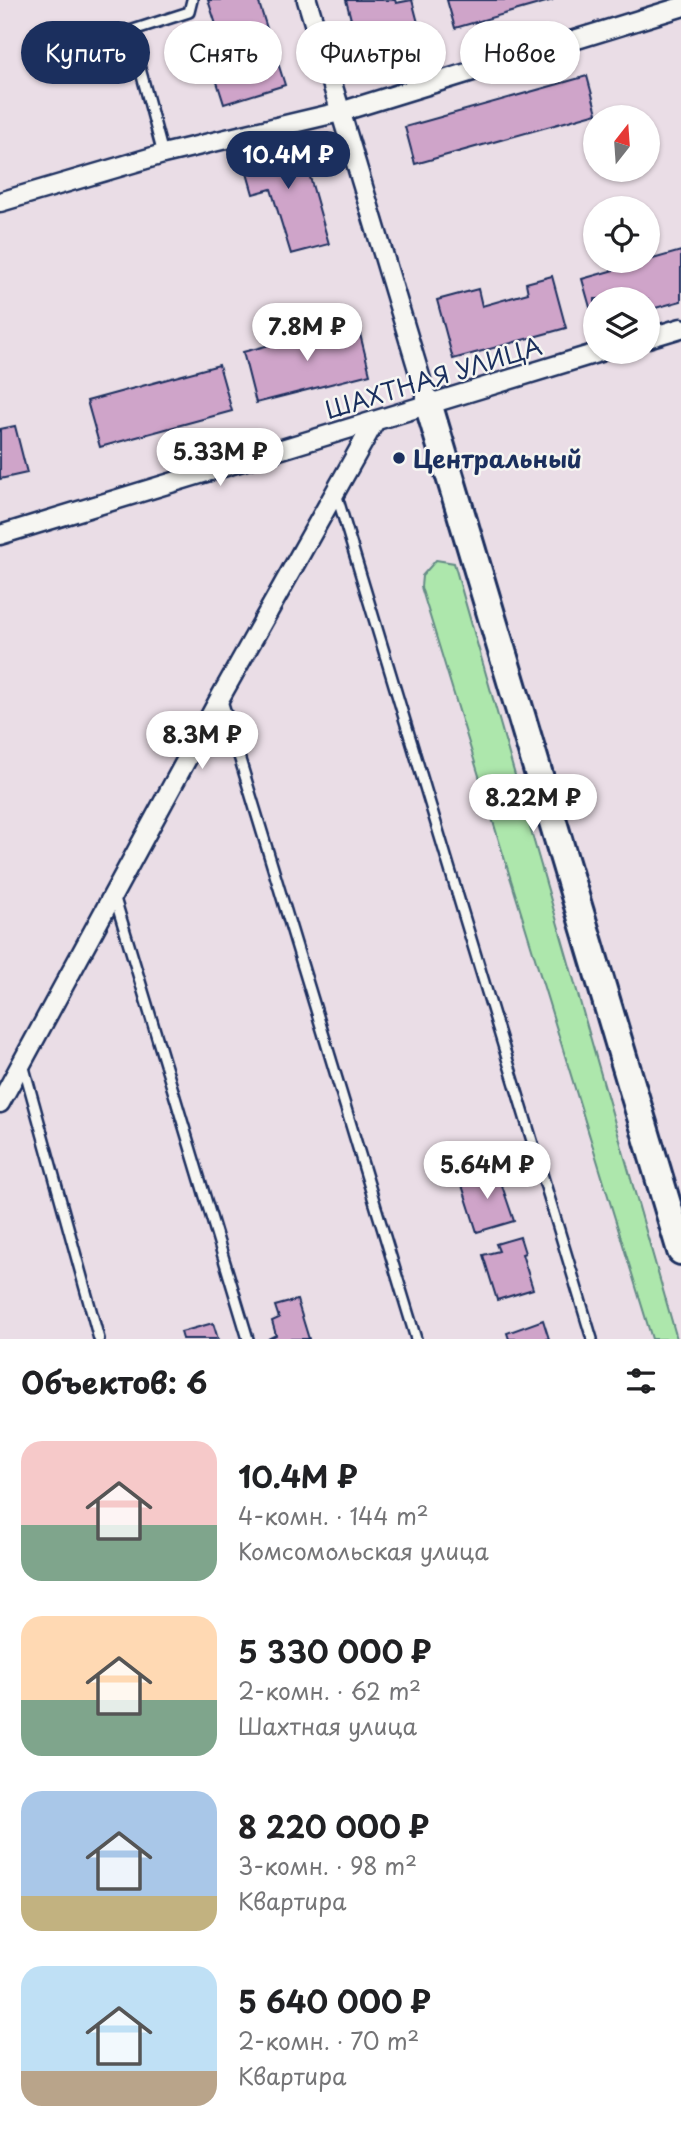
<!DOCTYPE html>
<html lang="ru">
<head>
<meta charset="utf-8">
<style>
	:root { --surface:#fff; --page:#f6f6f6; --text:#202124; --muted:#757577; --accent:#1b2f5e }
	body { margin:0; font-family:"Playpen Sans",sans-serif; background:var(--page); color:var(--text); height:100vh; display:flex; flex-direction:column; font-size:26px; white-space:nowrap }
	* { box-sizing:border-box; margin:0 }
	p { font-size:23px; color:var(--muted) }
	.icon { flex:none; width:38px; height:38px; fill:none; stroke:currentColor; stroke-width:2; stroke-linecap:round; stroke-linejoin:round }
	.map { position:relative; height:1339px; overflow:hidden }
	.drawer { display:flex; flex-direction:column; background:var(--surface); flex:1 }
	.drawer>* { flex:none }
	.top-card { position:absolute; left:21px; top:21px; width:640px; height:63px; display:flex; gap:14px }
	.needle { width:46px; rotate:17deg }
	.fabs { position:absolute; left:583px; top:105px; display:grid; gap:14px }
	.fabs a { display:grid; place-items:center; width:77px; height:77px; border-radius:50%; background:var(--surface); box-shadow:0 2px 5px #0004; font-size:35px }
	.price { position:absolute; translate:-50% -60px; padding:0 16px; border-radius:24px; background:#fff; color:#222; font-size:23px; line-height:46px; filter:drop-shadow(0 2px 4px #0008) }
	.price::after { content:''; position:absolute; left:50%; top:42px; width:21px; height:16px; margin-left:-10px; background:inherit; clip-path:polygon(0 0,100% 0,50% 100%) }
	.price.selected { background:var(--accent); color:#fff }
	ul { padding:0; list-style:none }
	li { display:flex; align-items:center; gap:21px; height:175px; padding:0 21px }
	li span { display:grid; place-items:center; flex:none; width:196px; height:140px; border-radius:21px; color:#555 }
	li>.icon { margin-inline-start:auto }
	span .icon { width:84px; height:84px; fill:#fffc; stroke-width:1 }
	li b { font-size:30px }
	h2 { display:flex; justify-content:space-between; align-items:center; height:84px; padding:0 21px; font-size:30px }
	.pill { padding:0 24px; border-radius:32px; background:var(--surface); box-shadow:0 2px 5px #0004; font-size:24px; line-height:63px }
	.pill.selected { background:var(--accent); color:#fff }
	.map>svg:first-child { display:block }
	.green { fill:#ade7ac; stroke:#648b85; stroke-width:2 }
	.building { fill:#cfa4c9; stroke:#1b2f5e; stroke-width:2 }
	.lines { fill:none; stroke-linecap:round; stroke-linejoin:round }
	.lane-casing { stroke:#1b2f5e; stroke-width:14 }
	.street-casing { stroke:#1b2f5e; stroke-width:23 }
	.secondary-casing { stroke:#1b2f5e; stroke-width:32 }
	.lane { stroke:#f6f6f2; stroke-width:9 }
	.street { stroke:#f6f6f2; stroke-width:18 }
	.secondary { stroke:#f6f6f2; stroke-width:26 }
	.poi-dot { fill:#1b2f5e; stroke:#f6f6f2; stroke-width:2.5 }
	.labels { text-anchor:middle; dominant-baseline:central; stroke-width:5; stroke-linejoin:round; paint-order:stroke }
	.street-label { font-size:24px; fill:#1b2f5e; stroke:#f6f6f2 }
	.poi-label { font-size:24px; font-weight:bold; fill:#1b2f5e; stroke:#f6f6f2; text-anchor:start }
</style>
</head>
<body>
<div class="map">
<svg width="681" height="1339" viewBox="0 0 681 1339">
	<rect width="100%" height="100%" fill="#eadde6"/>
	<filter id="ink" filterUnits="userSpaceOnUse"><feTurbulence type="fractalNoise" baseFrequency=".0143" numOctaves="2"/><feDisplacementMap in="SourceGraphic" scale="14" xChannelSelector="R" yChannelSelector="G"/><feConvolveMatrix kernelMatrix="1 2 1 2 8 2 1 2 1" color-interpolation-filters="sRGB"/></filter>
	<g filter="url(#ink)">
		<!-- green -->
		<polygon class="green" points="436,560 454,563 677,1339 652,1339 421,587 422,576"/>
		<!-- building -->
		<g class="building">
			<polygon points="208,0 258,0 285,85 224,104 210,60 226,55"/>
			<polygon points="346,0 395,0 396,3 412,0 423,42 361,58"/>
			<polygon points="447,0 553,0 455,28"/>
			<polygon points="587,76 597,113 415,164 405,127"/>
			<polygon points="298,135 329,244 291,254 271,189 253,194 241,152"/>
			<polygon points="681,251 681,301 648,310 648,299 595,299 595,325 582,279"/>
			<polygon points="552,276 566,328 453,359 437,300 478,289 482,306 528,293 526,283"/>
			<polygon points="357,322 370,374 256,403 243,352"/>
			<polygon points="219,365 232,411 100,447 87,401"/>
			<polygon points="15,426 27,473 0,479 0,429"/>
			<polygon points="497,1171 514,1221 477,1232 460,1179 473,1175 475,1180"/>
			<polygon points="520,1237 525,1253 522,1254 533,1289 497,1300 483,1255 499,1251 496,1244"/>
			<polygon points="297,1300 309,1339 268,1339 276,1335 272,1321 279,1318 275,1306"/>
			<polygon points="543,1320 549,1339 509,1339 507,1333"/>
			<polygon points="213,1323 218,1339 183,1339 181,1332"/>
		</g>
		<g class="lines">
			<defs>
				<g id="lane">
					<polyline points="163,154 130,31 189,12 192,0"/>
					<polyline points="336,493 592,1339"/>
					<polyline points="221,697 416,1339"/>
					<polyline points="114,895 248,1339"/>
					<polyline points="23,1064 99,1339"/>
				</g>
				<g id="street">
					<polyline points="307,0 428,403"/>
					<polyline points="0,202 163,154 340,112 681,7"/>
					<polyline points="648,338 681,328"/>
					<polyline points="0,535 600,352"/>
					<polyline points="0,1103 221,696 375,421"/>
				</g>
				<polyline id="secondary" points="428,403 681,1251"/>
			</defs>
			<!-- lane casing -->
			<use href="#lane" class="lane-casing"/>
			<!-- street casing -->
			<use href="#street" class="street-casing"/>
			<!-- secondary casing -->
			<use href="#secondary" class="secondary-casing"/>
			<!-- lane -->
			<use href="#lane" class="lane"/>
			<!-- street -->
			<use href="#street" class="street"/>
			<!-- secondary -->
			<use href="#secondary" class="secondary"/>
		</g>
	</g>
	<!-- markers -->
	<circle class="poi-dot" cx="399" cy="458" r="7"/>
	<g class="labels">
		<!-- street labels -->
		<g class="street-label">
			<text transform="translate(433 377) rotate(-17)">ШАХТНАЯ УЛИЦА</text>
		</g>
		<!-- poi labels -->
		<g class="poi-label">
			<text x="413" y="458">Центральный</text>
		</g>
	</g>
</svg>
<div class="fabs">
<a><svg class="needle" viewBox="-14 -14 28 28"><path d="M0-13l5 13h-10z" fill="#e53935"/><path d="M0 13l5-13h-10z" fill="#757577"/></svg></a>
<a><svg class="icon" aria-label="locate" viewBox="0 0 24 24"><circle cx="12" cy="12" r="6"/><path d="M12 2v4M12 18v4M2 12h4M18 12h4"/></svg></a>
<a><svg class="icon" aria-label="layers" viewBox="0 0 24 24"><path d="M12 4l9 5-9 5-9-5zM3 14l9 5 9-5"/></svg></a>
</div>
<b class="price selected" style="left:288px;top:191px">10.4M ₽</b>
<b class="price" style="left:307px;top:363px">7.8M ₽</b>
<b class="price" style="left:220px;top:488px">5.33M ₽</b>
<b class="price" style="left:202px;top:771px">8.3M ₽</b>
<b class="price" style="left:533px;top:834px">8.22M ₽</b>
<b class="price" style="left:487px;top:1201px">5.64M ₽</b>
<div class="top-card">
<a class="pill selected">Купить</a>
<a class="pill">Снять</a>
<a class="pill">Фильтры</a>
<a class="pill">Новое</a>
</div>
</div>
<section class="drawer">
<h2>Объектов: 6<svg class="icon" aria-label="filters" viewBox="0 0 24 24"><path d="M4 7h16M4 17h16"/><circle cx="9" cy="7" r="2"/><circle cx="15" cy="17" r="2"/></svg></h2>
<ul>
<li><span style="background:linear-gradient(#f6c9c9 60%,#7fa58c 0)"><svg class="icon" aria-label="home" viewBox="0 0 24 24"><path d="M3 11l9-7 9 7M6 9v11h12V9"/></svg></span><div><b>10.4M ₽</b><p>4-комн. · 144 m²</p><p>Комсомольская улица</p></div></li>
<li><span style="background:linear-gradient(#ffd9b3 60%,#7fa58c 0)"><svg class="icon" aria-label="home" viewBox="0 0 24 24"><path d="M3 11l9-7 9 7M6 9v11h12V9"/></svg></span><div><b>5 330 000 ₽</b><p>2-комн. · 62 m²</p><p>Шахтная улица</p></div></li>
<li><span style="background:linear-gradient(#a9c7e8 75%,#c2b280 0)"><svg class="icon" aria-label="home" viewBox="0 0 24 24"><path d="M3 11l9-7 9 7M6 9v11h12V9"/></svg></span><div><b>8 220 000 ₽</b><p>3-комн. · 98 m²</p><p>Квартира</p></div></li>
<li><span style="background:linear-gradient(#bfe0f5 75%,#b9a48a 0)"><svg class="icon" aria-label="home" viewBox="0 0 24 24"><path d="M3 11l9-7 9 7M6 9v11h12V9"/></svg></span><div><b>5 640 000 ₽</b><p>2-комн. · 70 m²</p><p>Квартира</p></div></li>
</ul>
</section>
</body>
</html>
